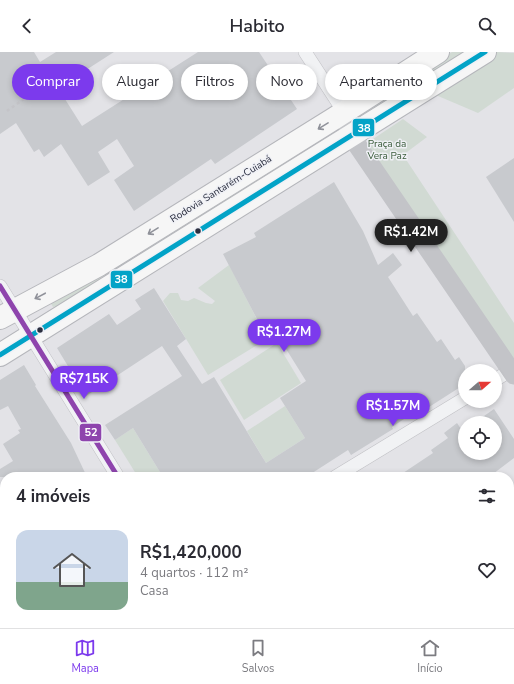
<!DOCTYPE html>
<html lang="pt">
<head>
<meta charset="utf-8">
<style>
	:root { --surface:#fff; --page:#f2f2f3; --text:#2b2b33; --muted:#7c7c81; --line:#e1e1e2; --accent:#7c3aed }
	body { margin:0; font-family:"Nunito Sans",sans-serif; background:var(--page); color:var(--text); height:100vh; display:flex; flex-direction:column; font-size:15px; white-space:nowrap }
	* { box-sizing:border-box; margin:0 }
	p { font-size:13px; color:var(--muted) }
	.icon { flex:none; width:22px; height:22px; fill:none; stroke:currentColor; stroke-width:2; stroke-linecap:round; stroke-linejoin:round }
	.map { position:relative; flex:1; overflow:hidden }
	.side { position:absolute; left:0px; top:420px; width:514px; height:156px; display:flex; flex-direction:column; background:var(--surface); border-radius:16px 16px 0 0; box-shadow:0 2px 6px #0003 }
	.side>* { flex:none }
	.guide { position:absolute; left:12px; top:12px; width:490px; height:36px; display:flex; gap:8px }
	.needle { width:26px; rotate:70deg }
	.buttons { position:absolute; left:458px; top:312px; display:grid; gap:8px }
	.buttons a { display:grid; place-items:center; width:44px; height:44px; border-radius:50%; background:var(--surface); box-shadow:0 2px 6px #0003; font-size:20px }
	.price { position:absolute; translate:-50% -34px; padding:0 9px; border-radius:14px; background:var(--accent); color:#fff; font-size:13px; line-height:26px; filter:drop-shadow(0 1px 2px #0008) }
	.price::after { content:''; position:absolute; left:50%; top:24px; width:12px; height:9px; margin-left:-6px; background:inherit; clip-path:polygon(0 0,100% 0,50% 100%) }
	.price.selected { background:#222; color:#fff }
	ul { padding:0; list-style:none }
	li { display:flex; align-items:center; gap:12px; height:100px; padding:0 16px }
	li+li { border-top:1px solid var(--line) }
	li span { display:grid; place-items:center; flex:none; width:112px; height:80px; border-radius:12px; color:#555 }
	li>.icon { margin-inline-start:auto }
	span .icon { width:48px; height:48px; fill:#fffc; stroke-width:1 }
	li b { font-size:17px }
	h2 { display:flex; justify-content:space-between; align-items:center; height:48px; padding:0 16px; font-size:17px }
	.pill { padding:0 14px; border-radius:18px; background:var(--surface); box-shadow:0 2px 6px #0003; font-size:14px; line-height:36px }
	.pill.selected { background:var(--accent); color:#fff }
	header { display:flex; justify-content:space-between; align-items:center; height:52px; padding:0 16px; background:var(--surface); font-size:18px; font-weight:600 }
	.dock { display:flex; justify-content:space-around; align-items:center; height:56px; border-top:1px solid var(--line); background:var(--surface); font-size:11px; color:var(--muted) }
	.dock a { display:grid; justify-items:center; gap:2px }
	.dock .selected { color:var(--accent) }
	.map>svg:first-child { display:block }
	.green { fill:#d1dad3 }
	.building { fill:#c8cace }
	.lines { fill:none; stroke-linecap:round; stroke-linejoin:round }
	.street-casing { stroke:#c1c1c5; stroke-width:14 }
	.highway-casing { stroke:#b5b6bb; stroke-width:24 }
	.path { stroke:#c4c4c8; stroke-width:2.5; stroke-dasharray:3 3; stroke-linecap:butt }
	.street { stroke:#f1f2f4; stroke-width:13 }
	.secondary { stroke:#c3c4c8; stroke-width:19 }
	.highway { stroke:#f6f6f6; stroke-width:22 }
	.bus-1-casing { stroke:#f0f1f6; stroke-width:8 }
	.bus-2-casing { stroke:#f0f1f6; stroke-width:8 }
	.bus-1 { stroke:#02a3c7; stroke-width:5 }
	.bus-2 { stroke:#8e44ad; stroke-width:5 }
	.oneway { stroke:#90929a }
	.bus-dot { fill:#2a2e3f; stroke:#f0f1f6; stroke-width:1.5 }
	.labels { text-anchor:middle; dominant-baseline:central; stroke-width:3; stroke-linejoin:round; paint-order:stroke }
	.park-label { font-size:10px; fill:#385a39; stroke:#f0f1f6 }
	.street-label { font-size:10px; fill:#2a2e3f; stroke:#f0f1f6 }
	.line-badge { stroke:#f0f1f6; stroke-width:1.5 }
	.badge-label { font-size:11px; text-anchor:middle; font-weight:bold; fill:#fff }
</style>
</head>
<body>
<header><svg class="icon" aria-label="back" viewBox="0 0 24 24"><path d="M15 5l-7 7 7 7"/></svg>Habito<svg class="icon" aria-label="search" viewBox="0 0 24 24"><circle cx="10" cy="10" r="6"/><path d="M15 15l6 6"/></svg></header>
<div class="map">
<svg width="514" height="576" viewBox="0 0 514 576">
	<rect width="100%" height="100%" fill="#e3e3e7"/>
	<!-- green -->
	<g class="green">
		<polygon points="452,0 470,0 353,72 349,64"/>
		<polygon points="497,0 514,1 514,36 478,61 431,41"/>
		<polygon points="403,67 427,85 403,103 514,271 514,316 364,93"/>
		<polygon points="319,85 321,93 57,254 53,255 50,250"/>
		<polygon points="229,213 267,287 208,323 163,249 170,241 178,241 181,248 188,249 194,246 206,251 212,252 215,249 198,236"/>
		<polygon points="277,291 301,331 244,368 220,328"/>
		<polygon points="285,354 305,386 266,411 247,379"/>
		<polygon points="133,376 163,425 138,425 115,388"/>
	</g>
	<!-- building -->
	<g class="building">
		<polygon points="0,0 34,0 40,10 56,0 114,0 58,36 82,74 198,0 259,0 297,57 215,112 211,107 134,159 114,128 134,114 117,87 98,100 110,120 88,134 61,92 44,105 39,97 34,100 16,71 0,82"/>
		<polygon points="514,106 514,170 486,125"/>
		<polygon points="334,130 363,179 378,213 393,201 402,213 388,225 413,264 417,261 437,290 441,287 455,308 459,305 465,314 465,332 415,364 413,361 392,375 393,377 351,403 348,398 306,425 163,425 133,376 115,388 105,373 182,324 162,294 86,344 57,296 109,262 117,273 141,257 135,248 154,236 186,287 177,294 202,332 214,325 266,411 305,386 280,346 306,329 278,284 269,290 223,202 256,185 254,181"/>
		<polygon points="24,313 36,333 35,334 71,391 87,425 0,425 0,417 13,409 3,392 20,381 18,378 21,377 8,354 0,358 0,328"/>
		<polygon points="494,357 514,387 514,406 489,425 397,425 433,401 431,398 448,386 444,381 457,371 465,383 465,401 495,401 495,371 474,371"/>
	</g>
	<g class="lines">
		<defs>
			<g id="street">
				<polyline points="305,0 344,60"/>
				<polyline points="0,234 118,425"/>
				<polyline points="495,328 511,318"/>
				<polyline points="335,425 465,346"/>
				<polyline points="212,571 215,576"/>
				<polyline points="103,576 111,571"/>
			</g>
			<g id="highway">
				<polyline points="0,266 99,213 335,66 438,0"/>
				<polyline points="0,303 485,0"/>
			</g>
		</defs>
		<!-- street casing -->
		<use href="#street" class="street-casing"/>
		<!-- highway casing -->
		<use href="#highway" class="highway-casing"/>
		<!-- path -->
		<g class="path">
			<polyline points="36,32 45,45"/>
			<polyline points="7,59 62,20"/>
		</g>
		<!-- street -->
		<use href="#street" class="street"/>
		<!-- secondary -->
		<polyline class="secondary" points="344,60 351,84 514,323"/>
		<!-- highway -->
		<use href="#highway" class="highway"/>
		<defs>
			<polyline id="bus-1" points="0,303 485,0"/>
			<polyline id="bus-2" points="0,234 118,425"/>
		</defs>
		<!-- bus-1 casing -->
		<use href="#bus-1" class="bus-1-casing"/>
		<!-- bus-2 casing -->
		<use href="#bus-2" class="bus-2-casing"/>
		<!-- bus-1 -->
		<use href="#bus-1" class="bus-1"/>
		<!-- bus-2 -->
		<use href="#bus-2" class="bus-2"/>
	</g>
	<!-- one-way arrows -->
	<defs><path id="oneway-shaft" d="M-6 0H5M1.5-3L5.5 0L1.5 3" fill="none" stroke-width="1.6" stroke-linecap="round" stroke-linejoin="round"/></defs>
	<g class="oneway">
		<use href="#oneway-shaft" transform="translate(323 74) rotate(148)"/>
		<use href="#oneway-shaft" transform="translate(153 179) rotate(148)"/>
		<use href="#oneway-shaft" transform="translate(40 244) rotate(152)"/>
	</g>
	<!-- markers -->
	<g class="bus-dot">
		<circle cx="198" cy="179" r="3.5"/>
		<circle cx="40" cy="278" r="3.5"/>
	</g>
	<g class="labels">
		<!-- park labels -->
		<g class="park-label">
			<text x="387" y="92">Praça da<tspan x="387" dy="12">Vera Paz</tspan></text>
		</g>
		<!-- street labels -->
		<g class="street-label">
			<text transform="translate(221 137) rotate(-32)">Rodovia Santarém-Cuiabá</text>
		</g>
	</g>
	<g class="line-badge">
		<rect x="352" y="66" width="23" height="19" rx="4" fill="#02a3c7"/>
		<rect x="110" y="218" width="23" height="19" rx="4" fill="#02a3c7"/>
		<rect x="79" y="371" width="23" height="19" rx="4" fill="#8e44ad"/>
	</g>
	<g class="badge-label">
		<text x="364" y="80">38</text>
		<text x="121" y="231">38</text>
		<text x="91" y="384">52</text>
	</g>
</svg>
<div class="buttons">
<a><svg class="needle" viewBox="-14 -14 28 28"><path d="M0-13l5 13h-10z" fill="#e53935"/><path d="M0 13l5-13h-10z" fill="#7c7c81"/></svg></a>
<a><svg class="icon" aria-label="locate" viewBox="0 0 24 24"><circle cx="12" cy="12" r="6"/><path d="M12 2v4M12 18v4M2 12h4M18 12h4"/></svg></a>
</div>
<b class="price selected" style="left:411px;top:201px">R$1.42M</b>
<b class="price" style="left:284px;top:301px">R$1.27M</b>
<b class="price" style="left:84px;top:348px">R$715K</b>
<b class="price" style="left:393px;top:375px">R$1.57M</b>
<div class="guide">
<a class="pill selected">Comprar</a>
<a class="pill">Alugar</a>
<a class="pill">Filtros</a>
<a class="pill">Novo</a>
<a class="pill">Apartamento</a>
</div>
<section class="side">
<h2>4 imóveis<svg class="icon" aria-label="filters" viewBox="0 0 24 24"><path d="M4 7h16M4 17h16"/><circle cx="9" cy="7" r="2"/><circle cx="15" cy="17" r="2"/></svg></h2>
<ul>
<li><span style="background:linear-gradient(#c9d6e8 65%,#7fa58c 0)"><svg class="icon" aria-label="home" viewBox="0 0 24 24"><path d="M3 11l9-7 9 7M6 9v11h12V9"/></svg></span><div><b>R$1,420,000</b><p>4 quartos · 112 m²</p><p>Casa</p></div><svg class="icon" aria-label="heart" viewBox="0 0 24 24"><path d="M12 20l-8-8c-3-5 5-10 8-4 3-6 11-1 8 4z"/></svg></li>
</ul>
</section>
</div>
<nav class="dock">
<a class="selected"><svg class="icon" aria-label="map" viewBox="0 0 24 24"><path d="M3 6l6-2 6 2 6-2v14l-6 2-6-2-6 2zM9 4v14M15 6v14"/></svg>Mapa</a>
<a><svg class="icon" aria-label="saved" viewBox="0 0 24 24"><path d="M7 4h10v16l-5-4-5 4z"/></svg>Salvos</a>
<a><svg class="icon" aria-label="home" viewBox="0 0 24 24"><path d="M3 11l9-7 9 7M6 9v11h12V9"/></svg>Início</a>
</nav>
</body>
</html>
